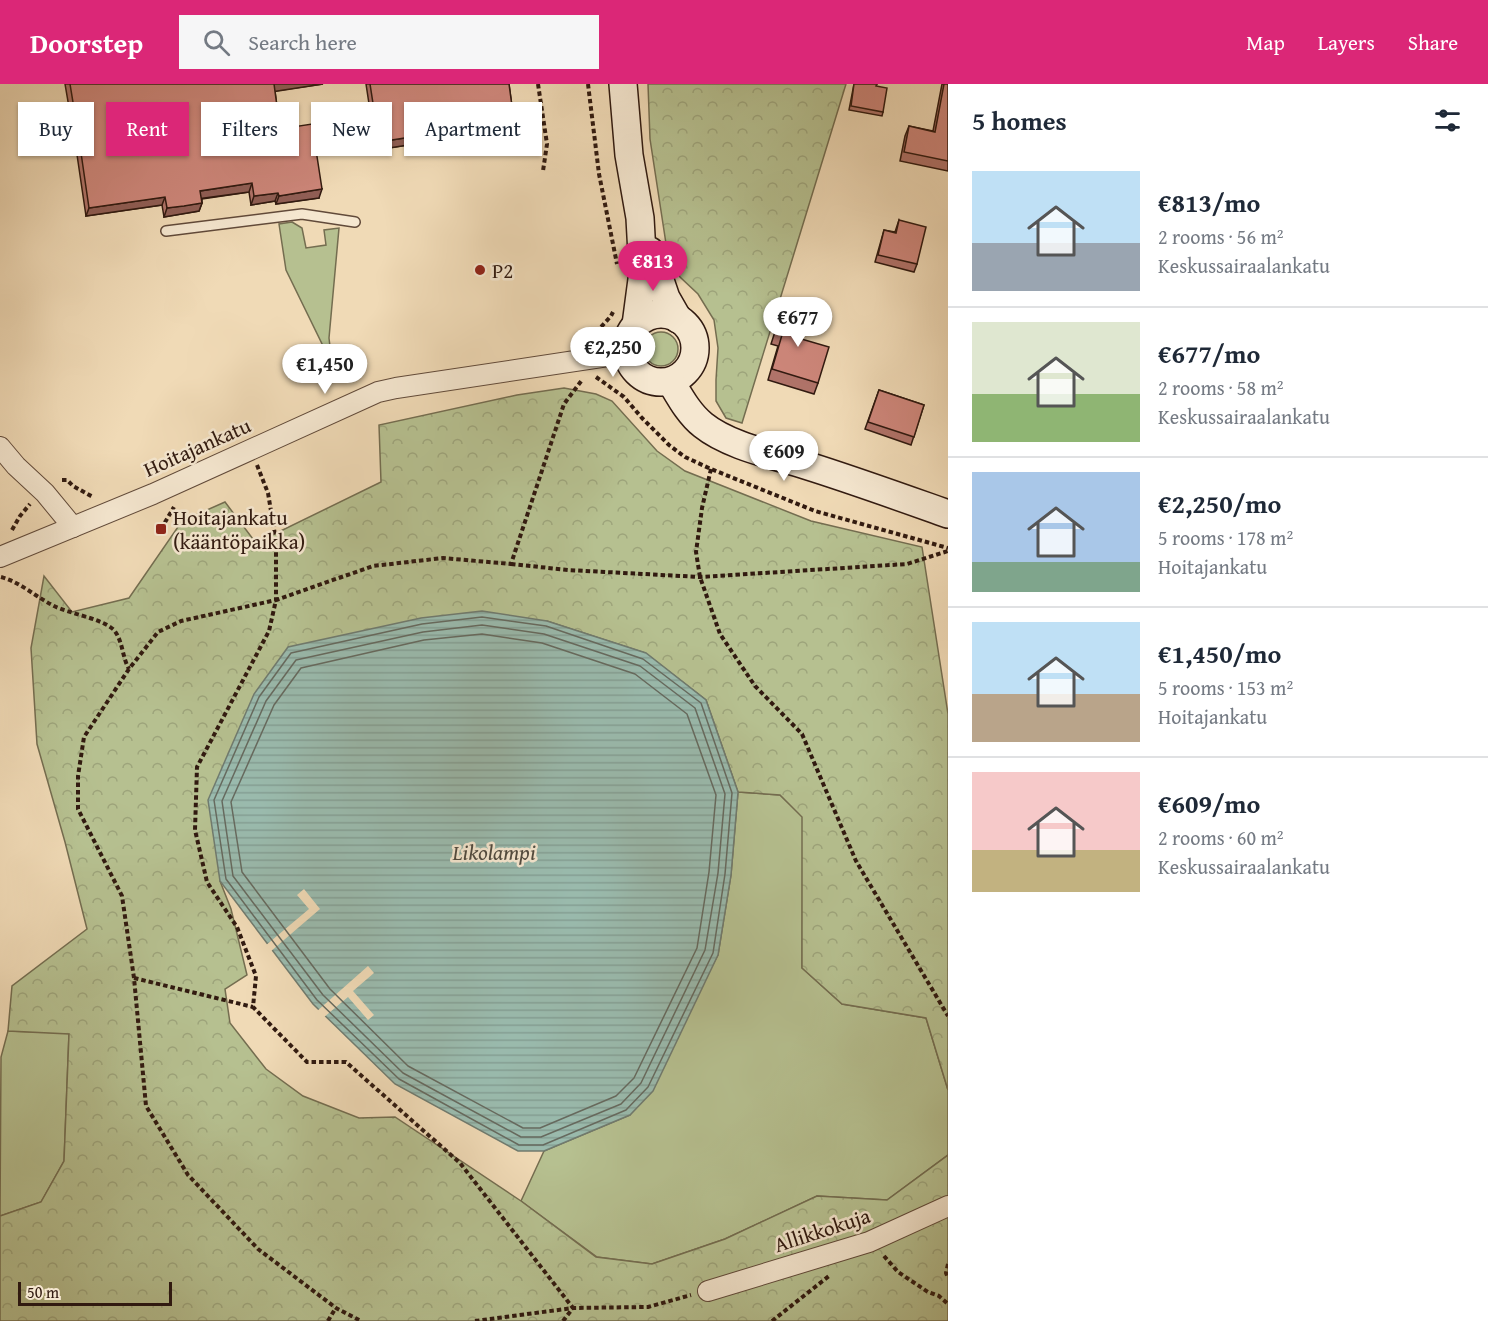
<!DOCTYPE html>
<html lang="en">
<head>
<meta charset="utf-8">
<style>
	:root { --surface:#fff; --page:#f6f6f7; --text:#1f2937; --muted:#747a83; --line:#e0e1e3; --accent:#db2777 }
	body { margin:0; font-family:"Gentium Book Plus",serif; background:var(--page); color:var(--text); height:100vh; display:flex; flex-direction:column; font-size:22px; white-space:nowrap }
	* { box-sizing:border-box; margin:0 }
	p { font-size:20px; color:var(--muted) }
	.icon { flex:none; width:33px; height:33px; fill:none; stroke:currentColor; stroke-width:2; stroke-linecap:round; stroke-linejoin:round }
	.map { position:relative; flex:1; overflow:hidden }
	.side { display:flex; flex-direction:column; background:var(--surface); width:540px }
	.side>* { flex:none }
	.top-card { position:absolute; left:18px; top:18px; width:570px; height:54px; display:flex; gap:12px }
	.scale { position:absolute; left:18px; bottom:15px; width:154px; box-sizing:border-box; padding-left:6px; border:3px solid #311a10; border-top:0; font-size:16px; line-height:21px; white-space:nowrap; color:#311a10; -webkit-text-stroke:4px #f5e7d0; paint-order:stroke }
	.price { position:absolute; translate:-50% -51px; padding:0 14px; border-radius:21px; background:#fff; color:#222; font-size:20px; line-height:39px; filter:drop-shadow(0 2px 3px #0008) }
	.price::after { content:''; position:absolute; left:50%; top:36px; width:18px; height:14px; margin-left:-9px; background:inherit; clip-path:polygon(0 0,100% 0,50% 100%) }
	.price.on { background:var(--accent); color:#fff }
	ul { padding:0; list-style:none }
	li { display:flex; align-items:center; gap:18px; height:150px; padding:0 24px }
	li+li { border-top:2px solid var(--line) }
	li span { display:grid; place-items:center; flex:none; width:168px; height:120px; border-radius:0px; color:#555 }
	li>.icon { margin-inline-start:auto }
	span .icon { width:72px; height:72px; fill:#fffc; stroke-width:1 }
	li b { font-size:26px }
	h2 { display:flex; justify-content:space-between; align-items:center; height:72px; padding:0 24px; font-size:26px }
	.pill { padding:0 21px; border-radius:0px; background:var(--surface); box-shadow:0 2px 4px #0004; font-size:21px; line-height:54px }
	.pill.on { background:var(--accent); color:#fff }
	header { display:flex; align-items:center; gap:36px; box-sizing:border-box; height:84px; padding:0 30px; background:var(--accent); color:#fff }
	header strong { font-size:28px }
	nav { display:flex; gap:33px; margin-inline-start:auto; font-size:21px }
	.search { width:420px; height:54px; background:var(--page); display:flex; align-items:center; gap:15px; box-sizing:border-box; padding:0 21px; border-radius:0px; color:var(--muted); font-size:22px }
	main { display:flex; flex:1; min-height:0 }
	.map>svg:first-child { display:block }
	.grass { fill:#b6c090; stroke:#746d50; stroke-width:1.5 }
	.forest { fill:url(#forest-crowns); stroke:#746d50; stroke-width:1.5 }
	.water { fill:url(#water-rules); stroke:#707b6f; stroke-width:1.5 }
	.pier { fill:#f0dab6 }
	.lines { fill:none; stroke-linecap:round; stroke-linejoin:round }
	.shore { stroke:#666a5f; stroke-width:1.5 }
	.lane-casing { stroke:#614a3a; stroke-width:12 }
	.street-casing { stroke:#614a3a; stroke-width:22 }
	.secondary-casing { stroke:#311a10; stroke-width:30 }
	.path { stroke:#311a10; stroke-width:4; stroke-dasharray:4.5 3; stroke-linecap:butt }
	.lane { stroke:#f5e7d0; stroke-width:9 }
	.street { stroke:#f5e7d0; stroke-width:20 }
	.secondary { stroke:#f5e7d0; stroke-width:27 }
	.wall { fill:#b07369; stroke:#311a10; stroke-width:1.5 }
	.shaded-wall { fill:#905e55; stroke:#311a10; stroke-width:1.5 }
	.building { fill:#cd867a; stroke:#311a10; stroke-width:1.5 }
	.poi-dot { fill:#8f2418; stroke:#f5e7d0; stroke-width:2 }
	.labels { text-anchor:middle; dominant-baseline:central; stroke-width:5; stroke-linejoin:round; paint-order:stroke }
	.poi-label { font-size:21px; fill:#311a10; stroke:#f5e7d0; text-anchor:start }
	.street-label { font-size:21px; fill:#311a10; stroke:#f5e7d0 }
	.water-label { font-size:22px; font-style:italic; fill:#504a3f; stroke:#f5e7d0 }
</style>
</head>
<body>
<header>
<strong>Doorstep</strong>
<div class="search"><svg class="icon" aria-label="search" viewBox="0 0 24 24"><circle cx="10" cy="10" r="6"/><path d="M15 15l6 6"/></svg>Search here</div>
<nav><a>Map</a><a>Layers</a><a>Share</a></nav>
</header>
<main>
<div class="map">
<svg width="948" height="1237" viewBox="0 0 948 1237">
	<defs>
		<pattern id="forest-crowns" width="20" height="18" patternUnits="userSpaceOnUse" patternTransform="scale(1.5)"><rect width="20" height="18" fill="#b6c090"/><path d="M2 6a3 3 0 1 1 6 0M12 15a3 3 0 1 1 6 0" fill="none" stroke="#9da47b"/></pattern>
		<pattern id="water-rules" width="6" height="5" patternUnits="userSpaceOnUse" patternTransform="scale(1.5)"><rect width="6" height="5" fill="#9abbae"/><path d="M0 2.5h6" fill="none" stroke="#85a095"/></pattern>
	</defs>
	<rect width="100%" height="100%" fill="#f0dab6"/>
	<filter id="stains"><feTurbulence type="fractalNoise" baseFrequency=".00333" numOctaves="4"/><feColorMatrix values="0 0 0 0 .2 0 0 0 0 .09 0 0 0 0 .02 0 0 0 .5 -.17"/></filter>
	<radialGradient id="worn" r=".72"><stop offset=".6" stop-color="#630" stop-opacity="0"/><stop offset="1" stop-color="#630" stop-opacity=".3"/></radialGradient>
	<!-- grass -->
	<g class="grass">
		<polygon points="292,138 302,144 306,164 326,161 324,146 339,144 329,254 331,271 328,272 286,186 279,140"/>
		<circle cx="661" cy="265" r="17"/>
		<polygon points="738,708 780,711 803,733 802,884 842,920 926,934 948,1006 948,1071 887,1116 817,1112 725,1155 652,1180 597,1173 521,1117 544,1067 630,1031 718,871 731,791"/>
		<polygon points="8,947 69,949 64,1077 41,1118 0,1132 1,973"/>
	</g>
	<!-- forest -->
	<g class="forest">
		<polygon points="648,0 846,0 742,339 726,334 716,317 716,296 718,264 714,236 698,210 680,193 667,166 650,55"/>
		<polygon points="564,304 596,310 612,317 657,367 685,387 811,437 922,463 948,630 948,1006 926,934 842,920 802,884 802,733 780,711 738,708 706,616 645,569 547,537 220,797 231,825 247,891 225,905 230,939 266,985 303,1012 359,1034 395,1033 521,1117 596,1173 652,1180 725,1155 817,1112 887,1116 948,1071 948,1237 0,1237 0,1132 41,1118 64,1077 69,950 8,947 12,902 87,845 65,758 37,660 31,564 44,492 72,528 129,514 182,437 225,418 256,459 381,398 379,341 517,311"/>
	</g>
	<!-- water -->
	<polygon class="water" points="482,527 547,537 646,569 706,616 738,708 731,791 718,871 653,1007 630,1031 544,1067 518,1067 395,1000 313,920 220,797 208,716 254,610 288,563 421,534"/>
	<!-- pier -->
	<g class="pier">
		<polygon points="304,805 320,825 270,868 265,862 309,825 297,811"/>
		<polygon points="368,882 374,889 353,907 374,931 368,936 348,913 323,934 316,928"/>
	</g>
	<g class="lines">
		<!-- shore -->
		<g class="shore">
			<polygon points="482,533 546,542 643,575 701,619 732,709 725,790 713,869 648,1003 626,1026 543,1061 519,1061 399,995 317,916 226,795 214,716 259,613 291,569 422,540"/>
			<polygon points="482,541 544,550 640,582 695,624 725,710 718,789 705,866 641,999 621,1020 541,1053 521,1053 403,989 323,911 233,792 222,717 266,617 296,576 423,548"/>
			<polygon points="482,550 542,559 635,590 687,630 716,711 709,788 697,864 634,994 616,1012 540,1044 523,1044 408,982 330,905 242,788 231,718 274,621 301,584 424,556"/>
		</g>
		<defs>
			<polyline id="lane" points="166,147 302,130 355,138"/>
			<g id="street">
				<polyline points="0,363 16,382 45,409 73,443"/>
				<polyline points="0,473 153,410 378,308 396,304 628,269"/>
				<polyline points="708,1207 869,1158 948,1122"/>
			</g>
			<g id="secondary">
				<polyline points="623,0 629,71 640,134 643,188 636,241"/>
				<polyline points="650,167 666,214 678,235"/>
				<circle cx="661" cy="264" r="34"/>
				<path d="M671,298C680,313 689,330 703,341C729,362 774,371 805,381C853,396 900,413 948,430"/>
			</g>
		</defs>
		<!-- lane casing -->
		<use href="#lane" class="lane-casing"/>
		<!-- street casing -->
		<use href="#street" class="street-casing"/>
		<!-- secondary casing -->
		<use href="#secondary" class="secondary-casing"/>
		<!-- path -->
		<g class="path">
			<polyline points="538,0 547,60 543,87"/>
			<polyline points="588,0 599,90 617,180"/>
			<polyline points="591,254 611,232 613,228"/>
			<polyline points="596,293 624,313 642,334 669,361 685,373 711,385 815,427 948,464"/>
			<polyline points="257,381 268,409 276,457 276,516 181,537 158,548 129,585 84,653 78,692 78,725 122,812 134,894 146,1022 188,1091 258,1165 336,1224 361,1237"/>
			<polyline points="711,385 702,424 696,468 700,493 720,550 755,602 802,650 856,777 948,932"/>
			<polyline points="62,396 67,396 73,402 93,413"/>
			<polyline points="161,445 174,423"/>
			<polyline points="12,446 20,432 30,420"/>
			<polyline points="511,480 568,486 700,493 907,480 948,467"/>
			<path d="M1,493C20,498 36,513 54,522C70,530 101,534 114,546C123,557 122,573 129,585"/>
			<polyline points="134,894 253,923"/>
			<polyline points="884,1172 898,1188 928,1208 939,1212 948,1220"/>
			<polyline points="948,1180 946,1189 948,1194"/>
			<polyline points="328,1237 335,1225"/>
			<polyline points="475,1237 573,1224 648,1223 691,1211"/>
			<polyline points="563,1237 573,1224 460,1079 346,978 307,978 253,923 256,892 237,843 207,798 195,746 197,683 269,547 276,516 373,482 443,474 511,480 564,320 582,296"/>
			<polyline points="772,1237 829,1192"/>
		</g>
		<!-- lane -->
		<use href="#lane" class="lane"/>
		<!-- street -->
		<use href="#street" class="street"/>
		<!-- secondary -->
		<use href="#secondary" class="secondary"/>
	</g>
	<!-- wall -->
	<g class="wall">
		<polygon points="65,0 323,0 275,7 280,45 319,114 276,120 275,117 251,121 249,108 202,115 202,119 199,127 181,130 164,133 162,121 86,132 76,64"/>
		<polygon points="366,0 509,0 514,37 511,45 376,66"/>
		<polygon points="854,0 877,0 876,2 883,28 882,32 849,26"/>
		<polygon points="942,0 948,0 948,87 900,77 905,52 909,42 933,47"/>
		<polygon points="899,136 917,180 914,188 875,178 884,146 895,148"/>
		<polygon points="784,220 818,299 814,310 768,296 778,262 771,260"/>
		<polygon points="879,306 924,321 911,361 865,345"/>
	</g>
	<!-- shaded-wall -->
	<g class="shaded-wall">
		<polygon points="273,0 323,0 271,8"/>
		<polygon points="514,37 511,45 376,66 379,58"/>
		<polygon points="252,99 249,108 197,115 200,107"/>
		<polygon points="322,105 319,114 276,120 279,112"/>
		<polygon points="278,109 275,117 251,121 254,112"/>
		<polygon points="165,113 162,121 86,132 89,124"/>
		<polygon points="202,119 199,127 164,133 167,124"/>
	</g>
	<!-- building -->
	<g class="building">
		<polygon points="70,0 274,0 280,45 312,40 322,105 279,112 278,109 254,112 252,99 200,107 202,119 184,122 167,124 165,113 89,124 79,55"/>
		<polygon points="370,0 509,0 514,37 379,58"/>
		<polygon points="854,0 877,0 876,2 887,4 883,28 851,22"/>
		<polygon points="944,0 948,0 948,77 904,68 909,42 935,48"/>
		<polygon points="899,136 926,143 917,180 878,171 884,146 896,149"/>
		<polygon points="784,220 807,227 798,254 829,263 818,299 772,285 782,251 775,249"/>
		<polygon points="879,306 924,321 914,353 868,338"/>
	</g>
	<!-- markers -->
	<g class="poi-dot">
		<circle cx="480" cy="186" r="6"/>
		<rect x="155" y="439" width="12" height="12" rx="3"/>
	</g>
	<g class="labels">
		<!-- poi labels -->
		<g class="poi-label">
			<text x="492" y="186">P2</text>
			<text x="173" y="433">Hoitajankatu<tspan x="173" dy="24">(kääntöpaikka)</tspan></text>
		</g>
		<!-- street labels -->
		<g class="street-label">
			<text transform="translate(197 363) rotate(-24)">Hoitajankatu</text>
			<text transform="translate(822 1146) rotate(-18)">Allikkokuja</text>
		</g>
		<!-- water labels -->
		<g class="water-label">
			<text x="494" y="768">Likolampi</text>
		</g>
	</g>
	<rect width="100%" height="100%" filter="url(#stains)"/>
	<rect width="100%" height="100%" fill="url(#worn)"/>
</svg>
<div class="scale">50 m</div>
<b class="price on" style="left:653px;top:208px">€813</b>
<b class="price" style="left:798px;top:264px">€677</b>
<b class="price" style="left:613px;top:294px">€2,250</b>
<b class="price" style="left:325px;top:311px">€1,450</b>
<b class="price" style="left:784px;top:398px">€609</b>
<div class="top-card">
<a class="pill">Buy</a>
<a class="pill on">Rent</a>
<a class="pill">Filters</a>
<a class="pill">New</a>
<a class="pill">Apartment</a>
</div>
</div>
<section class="side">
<h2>5 homes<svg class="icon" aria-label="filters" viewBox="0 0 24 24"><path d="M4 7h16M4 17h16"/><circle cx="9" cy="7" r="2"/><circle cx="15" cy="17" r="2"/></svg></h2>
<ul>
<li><span style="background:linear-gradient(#bfe0f5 60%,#9aa5b1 0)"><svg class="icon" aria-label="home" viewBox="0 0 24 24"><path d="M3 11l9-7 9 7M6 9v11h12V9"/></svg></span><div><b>€813/mo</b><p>2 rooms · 56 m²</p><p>Keskussairaalankatu</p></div></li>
<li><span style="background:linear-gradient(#dfe7d0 60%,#8fb573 0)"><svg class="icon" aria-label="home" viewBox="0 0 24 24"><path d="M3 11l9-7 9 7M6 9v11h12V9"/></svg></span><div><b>€677/mo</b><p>2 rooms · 58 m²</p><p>Keskussairaalankatu</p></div></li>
<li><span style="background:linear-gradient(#a9c7e8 75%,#7fa58c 0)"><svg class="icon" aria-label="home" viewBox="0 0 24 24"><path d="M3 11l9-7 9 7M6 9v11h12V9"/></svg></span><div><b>€2,250/mo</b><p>5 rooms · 178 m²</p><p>Hoitajankatu</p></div></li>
<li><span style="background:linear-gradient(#bfe0f5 60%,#b9a48a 0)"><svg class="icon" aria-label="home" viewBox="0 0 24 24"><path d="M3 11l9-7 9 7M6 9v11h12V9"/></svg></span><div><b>€1,450/mo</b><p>5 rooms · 153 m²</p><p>Hoitajankatu</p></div></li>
<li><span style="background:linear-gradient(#f6c9c9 65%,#c2b280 0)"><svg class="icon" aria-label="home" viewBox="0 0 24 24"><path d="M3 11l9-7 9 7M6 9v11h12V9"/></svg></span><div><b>€609/mo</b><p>2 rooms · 60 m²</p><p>Keskussairaalankatu</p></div></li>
</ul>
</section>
</main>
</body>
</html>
